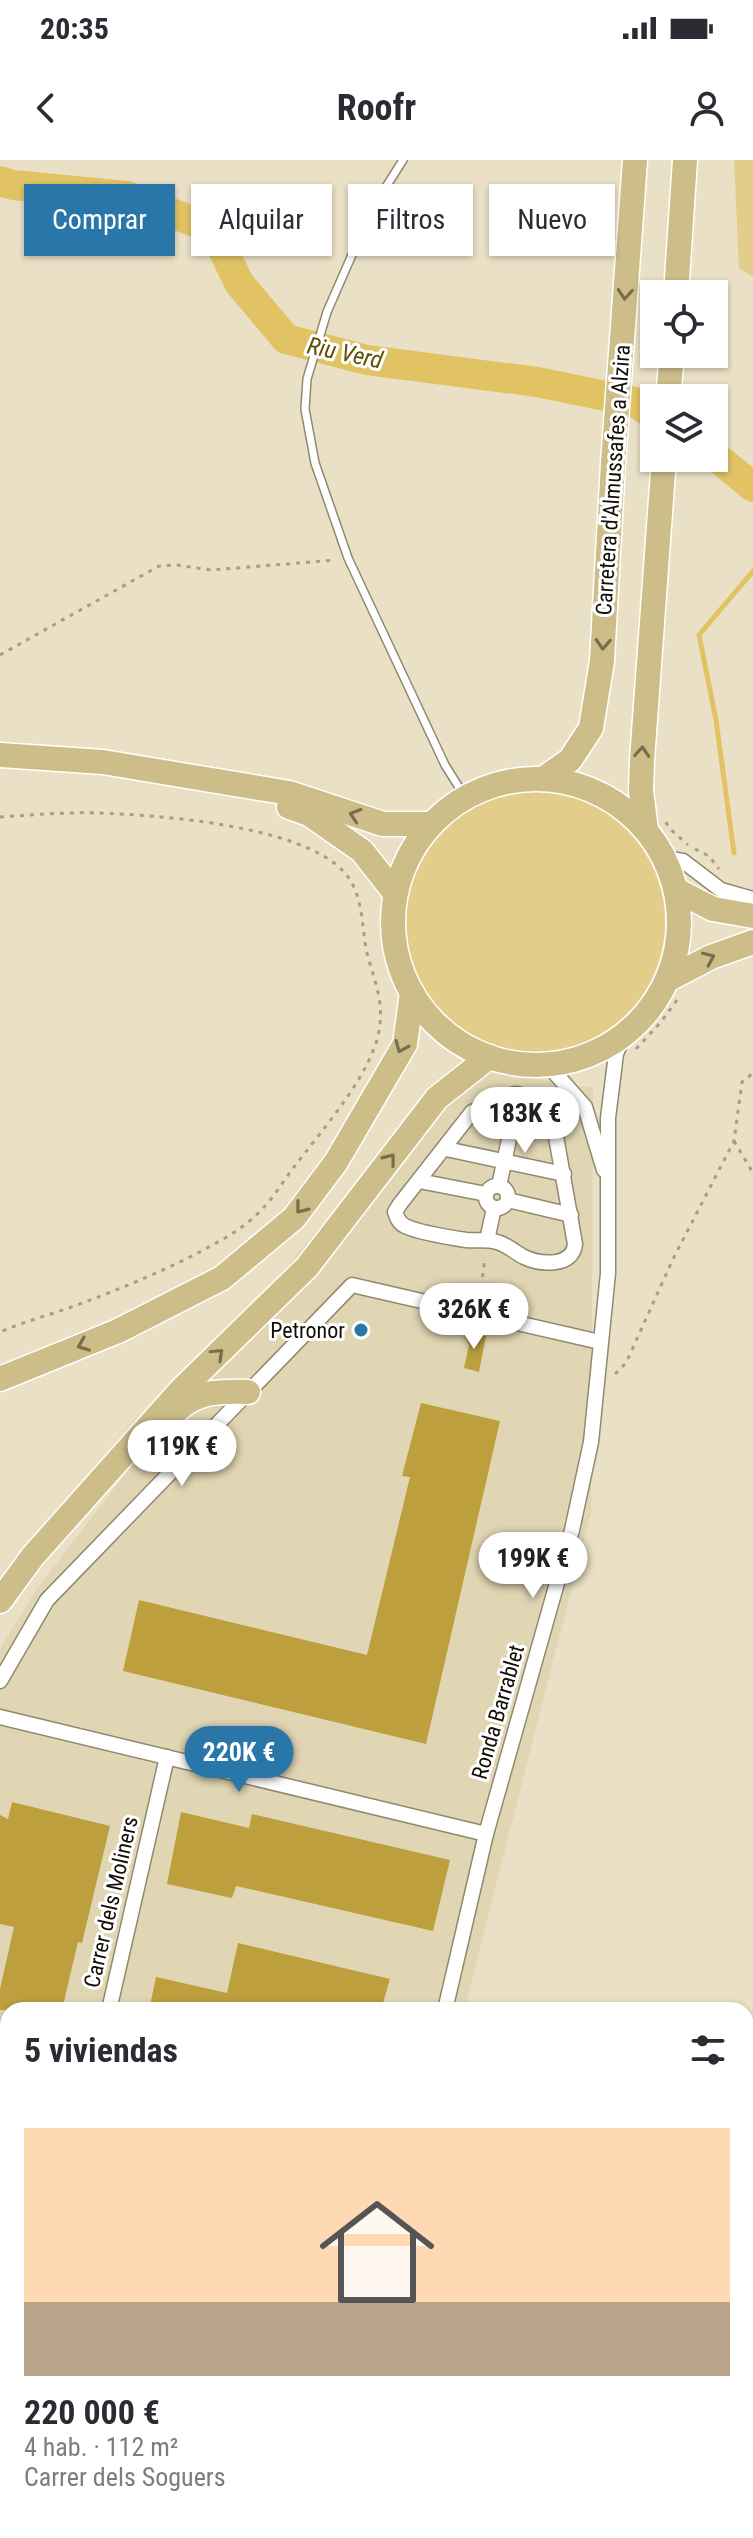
<!DOCTYPE html>
<html lang="es">
<head>
<meta charset="utf-8">
<style>
	:root { --surface:#fff; --page:#f2f2f3; --text:#2b2b33; --muted:#7c7c81; --line:#e1e1e2; --accent:#2976a8 }
	body { margin:0; font-family:"Roboto Condensed",sans-serif; background:var(--page); color:var(--text); height:100vh; display:flex; flex-direction:column; font-size:30px; white-space:nowrap }
	* { box-sizing:border-box; margin:0 }
	p { font-size:26px; color:var(--muted) }
	.icon { flex:none; width:44px; height:44px; fill:none; stroke:currentColor; stroke-width:2; stroke-linecap:round; stroke-linejoin:round }
	.map { position:relative; flex:1; overflow:hidden }
	.details { position:absolute; left:0px; top:1842px; width:754px; height:536px; display:flex; flex-direction:column; background:var(--surface); border-radius:24px 24px 0 0; box-shadow:0 2px 6px #0004 }
	.details>* { flex:none }
	.banner { position:absolute; left:24px; top:24px; width:706px; height:72px; display:flex; gap:16px }
	.buttons { position:absolute; left:640px; top:120px; display:grid; gap:16px }
	.buttons a { display:grid; place-items:center; width:88px; height:88px; border-radius:0px; background:var(--surface); box-shadow:0 2px 6px #0004; font-size:40px }
	.price { position:absolute; translate:-50% -68px; padding:0 18px; border-radius:28px; background:#fff; color:#222; font-size:26px; line-height:52px; filter:drop-shadow(0 2px 4px #0008) }
	.price::after { content:''; position:absolute; left:50%; top:48px; width:24px; height:18px; margin-left:-12px; background:inherit; clip-path:polygon(0 0,100% 0,50% 100%) }
	.price.on { background:var(--accent); color:#fff }
	ul { padding:0; list-style:none }
	li { display:grid; align-content:center; gap:16px; height:424px; padding:0 24px }
	li+li { border-top:2px solid var(--line) }
	li span { display:grid; place-items:center; height:248px; border-radius:0px; color:#555 }
	li>.icon { margin-inline-start:auto }
	span .icon { width:144px; height:144px; fill:#fffc; stroke-width:1 }
	li b { font-size:34px }
	h2 { display:flex; justify-content:space-between; align-items:center; height:96px; padding:0 24px; font-size:34px }
	.chip { padding:0 28px; border-radius:0px; background:var(--surface); box-shadow:0 2px 6px #0004; font-size:28px; line-height:72px }
	.chip.on { background:var(--accent); color:#fff }
	.status { display:flex; justify-content:space-between; align-items:center; height:56px; padding:0 40px; background:var(--surface); direction:ltr }
	.status svg { height:22px; fill:currentColor }
	header { display:flex; justify-content:space-between; align-items:center; height:104px; padding:0 24px; background:var(--surface); font-size:36px; font-weight:700 }
	.map>svg:first-child { display:block }
	.built { fill:#e1d6b3 }
	.green { fill:#e3cd8a }
	.lines { fill:none; stroke-linecap:round; stroke-linejoin:round }
	.stream { stroke:#e2c364; stroke-width:5 }
	.river { stroke:#e2c364; stroke-width:30 }
	.building { fill:#bd9f3e }
	.lane-casing { stroke:#91896f; stroke-width:10 }
	.street-casing { stroke:#91896f; stroke-width:17 }
	.primary-casing { stroke:#fff; stroke-width:27 }
	.path { stroke:#a59e89; stroke-width:3; stroke-dasharray:4 6; stroke-linecap:butt }
	.lane { stroke:#fff; stroke-width:7 }
	.street { stroke:#fff; stroke-width:14 }
	.primary { stroke:#cdbd89; stroke-width:24 }
	.oneway { stroke:#786e4e }
	.poi-dot { fill:#2976a8; stroke:#fff; stroke-width:3 }
	.labels { text-anchor:middle; dominant-baseline:central; stroke-width:6; stroke-linejoin:round; paint-order:stroke }
	.street-label { font-size:22px; fill:#110e05; stroke:#fff }
	.poi-label { font-size:22px; fill:#110e05; stroke:#fff; text-anchor:end }
	.water-label { font-size:24px; font-style:italic; fill:#634f00; stroke:#fff }
</style>
</head>
<body>
<div class="status"><b>20:35</b><svg viewBox="0 0 49 12"><path d="M0 12V9h3v3zM5 12V6h3v6zM10 12V3h3v9zM15 12V0h3v12zM26 1h20v11H26zM47 4h2v5h-2z"/></svg></div>
<header><svg class="icon" aria-label="back" viewBox="0 0 24 24"><path d="M15 5l-7 7 7 7"/></svg>Roofr<svg class="icon" aria-label="person" viewBox="0 0 24 24"><circle cx="12" cy="8" r="4"/><path d="M4 21q1-7 8-7t8 7"/></svg></header>
<div class="map">
<svg width="753" height="2378" viewBox="0 0 753 2378">
	<rect width="100%" height="100%" fill="#e9e0c5"/>
	<!-- built -->
	<polygon class="built" points="456,906 593,928 591,1353 464,1850 8,1850 8,2370 344,2370 341,2378 0,2378 0,1489 34,1433 257,1142"/>
	<!-- green -->
	<g class="green">
		<polygon points="734,0 753,0 753,117 739,108"/>
		<circle cx="535" cy="762" r="130"/>
	</g>
	<g class="lines">
		<!-- stream -->
		<polyline class="stream" points="734,693 716,560 699,475 753,411"/>
		<!-- river -->
		<g class="river">
			<polyline points="0,21 13,25 127,36 213,69 239,123 286,179 367,200 537,222 635,242 654,255"/>
			<polyline points="714,295 753,327"/>
		</g>
	</g>
	<!-- building -->
	<g class="building">
		<polygon points="462,1171 486,1176 479,1212 464,1208 469,1185"/>
		<polygon points="421,1243 500,1261 426,1584 123,1511 139,1440 367,1495 410,1317 402,1316"/>
		<polygon points="12,1642 110,1666 82,1783 78,1782 62,1850 0,1850 0,1829 14,1767 0,1764 0,1655 8,1659"/>
		<polygon points="181,1652 249,1668 252,1654 450,1700 433,1771 236,1726 232,1738 167,1724"/>
		<polygon points="238,1783 390,1819 381,1850 149,1850 156,1817 227,1833"/>
	</g>
	<g class="lines">
		<defs>
			<polyline id="lane" points="403,0 372,49 327,152 307,219 305,249 315,303 348,398 445,605 465,637"/>
			<g id="street">
				<polyline points="664,698 683,701 721,730 753,739"/>
				<polyline points="547,904 585,947 604,1010"/>
				<circle cx="516" cy="945" r="11"/>
				<path d="M505,943L483,947L472,952L400,1044L395,1052C397,1058 399,1063 405,1066C417,1072 453,1078 466,1080C476,1081 487,1079 497,1082C508,1085 514,1092 524,1097C541,1105 573,1107 575,1084L555,971L547,960L528,945"/>
				<polyline points="446,989 564,1014"/>
				<polyline points="419,1021 486,1034"/>
				<circle cx="497" cy="1037" r="11"/>
				<polyline points="499,1026 514,956"/>
				<polyline points="508,1040 571,1055"/>
				<polyline points="487,1080 494,1048"/>
				<polyline points="0,1521 47,1440 352,1125 600,1182"/>
				<polyline points="0,1557 486,1674"/>
				<polyline points="109,1850 167,1597"/>
				<polyline points="445,1850 486,1674 572,1370 591,1282 608,1113 608,958 616,894 624,874"/>
				<polyline points="0,1945 8,1947"/>
				<polyline points="0,2316 8,2282"/>
				<polyline points="0,2332 8,2334"/>
				<polyline points="163,2370 196,2378"/>
				<polyline points="322,2378 324,2370"/>
			</g>
			<g id="primary">
				<polyline points="676,134 685,0"/>
				<polyline points="668,238 672,194"/>
				<polyline points="0,595 103,602 289,633 383,664 431,664"/>
				<polyline points="543,619 570,600 591,568 602,501 613,303 635,0"/>
				<circle cx="536" cy="762" r="143"/>
				<polyline points="289,647 309,654 362,691 395,733"/>
				<polyline points="646,670 641,631 642,600 664,298"/>
				<polyline points="676,730 713,749 753,756"/>
				<polyline points="667,820 711,797 753,782"/>
				<polyline points="0,1219 118,1171 222,1118 294,1058 336,1002 405,884 412,833"/>
				<path d="M172,1255C195,1231 216,1231 248,1232"/>
				<polyline points="0,1441 33,1396 181,1230 307,1107 437,938 489,897"/>
			</g>
		</defs>
		<!-- lane casing -->
		<use href="#lane" class="lane-casing"/>
		<!-- street casing -->
		<use href="#street" class="street-casing"/>
		<!-- primary casing -->
		<use href="#primary" class="primary-casing"/>
		<!-- path -->
		<g class="path">
			<polyline points="0,495 159,406 177,405 211,410 336,400"/>
			<path d="M0,657C32,655 64,652 97,653C158,655 303,665 345,713C364,735 361,766 367,793C373,817 383,838 380,864C376,910 322,970 294,1007C283,1021 274,1038 261,1050C244,1069 218,1082 196,1094C160,1112 123,1128 85,1142C57,1153 28,1160 0,1172"/>
			<polyline points="666,662 669,668 688,685"/>
			<polyline points="695,689 709,696 719,709"/>
			<polyline points="636,889 661,862 677,840"/>
			<polyline points="734,981 753,1013"/>
			<polyline points="480,1137 485,1097"/>
			<polyline points="615,1214 626,1203 673,1099 734,981 742,922 753,913"/>
			<polyline points="746,1992 753,2001"/>
			<polyline points="345,2378 347,2370"/>
		</g>
		<!-- lane -->
		<use href="#lane" class="lane"/>
		<!-- street -->
		<use href="#street" class="street"/>
		<!-- primary -->
		<use href="#primary" class="primary"/>
	</g>
	<!-- one-way arrows -->
	<defs><path id="oneway-chevron" d="M-2-3.5L2.5 0L-2 3.5" fill="none" stroke-width="1.6" stroke-linecap="round" stroke-linejoin="round" transform="scale(2)"/></defs>
	<g class="oneway">
		<use href="#oneway-chevron" transform="translate(625 134) rotate(94)"/>
		<use href="#oneway-chevron" transform="translate(603 484) rotate(93)"/>
		<use href="#oneway-chevron" transform="translate(642 592) rotate(-86)"/>
		<use href="#oneway-chevron" transform="translate(355 655) rotate(-162)"/>
		<use href="#oneway-chevron" transform="translate(709 798) rotate(-24)"/>
		<use href="#oneway-chevron" transform="translate(401 887) rotate(113)"/>
		<use href="#oneway-chevron" transform="translate(390 999) rotate(-52)"/>
		<use href="#oneway-chevron" transform="translate(301 1048) rotate(128)"/>
		<use href="#oneway-chevron" transform="translate(83 1185) rotate(158)"/>
		<use href="#oneway-chevron" transform="translate(218 1194) rotate(-44)"/>
	</g>
	<!-- markers -->
	<circle class="poi-dot" cx="361" cy="1170" r="8"/>
	<g class="labels">
		<!-- street labels -->
		<g class="street-label">
			<text transform="translate(613 320) rotate(-86)">Carretera d'Almussafes a Alzira</text>
			<text transform="translate(498 1552) rotate(-74)">Ronda Barrablet</text>
			<text transform="translate(111 1742) rotate(-77)">Carrer dels Moliners</text>
		</g>
		<!-- poi labels -->
		<g class="poi-label">
			<text x="345" y="1170">Petronor</text>
		</g>
		<!-- water labels -->
		<g class="water-label">
			<text transform="translate(345 193) rotate(12)">Riu Verd</text>
		</g>
	</g>
</svg>
<div class="buttons">
<a><svg class="icon" aria-label="locate" viewBox="0 0 24 24"><circle cx="12" cy="12" r="6"/><path d="M12 2v4M12 18v4M2 12h4M18 12h4"/></svg></a>
<a><svg class="icon" aria-label="layers" viewBox="0 0 24 24"><path d="M12 4l9 5-9 5-9-5zM3 14l9 5 9-5"/></svg></a>
</div>
<b class="price" style="left:525px;top:995px">183K €</b>
<b class="price" style="left:474px;top:1191px">326K €</b>
<b class="price" style="left:182px;top:1328px">119K €</b>
<b class="price" style="left:533px;top:1440px">199K €</b>
<b class="price on" style="left:239px;top:1634px">220K €</b>
<div class="banner">
<a class="chip on">Comprar</a>
<a class="chip">Alquilar</a>
<a class="chip">Filtros</a>
<a class="chip">Nuevo</a>
</div>
<section class="details">
<h2>5 viviendas<svg class="icon" aria-label="filters" viewBox="0 0 24 24"><path d="M4 7h16M4 17h16"/><circle cx="9" cy="7" r="2"/><circle cx="15" cy="17" r="2"/></svg></h2>
<ul>
<li><span style="background:linear-gradient(#ffd9b3 70%,#b9a48a 0)"><svg class="icon" aria-label="home" viewBox="0 0 24 24"><path d="M3 11l9-7 9 7M6 9v11h12V9"/></svg></span><div><b>220 000 €</b><p>4 hab. · 112 m²</p><p>Carrer dels Soguers</p></div></li>
</ul>
</section>
</div>
</body>
</html>
